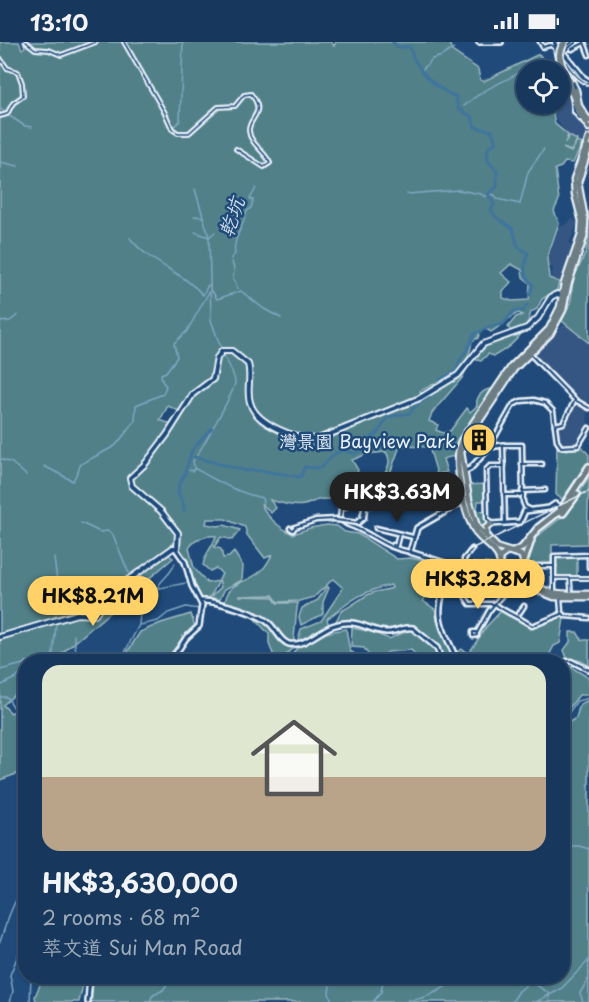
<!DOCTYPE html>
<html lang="en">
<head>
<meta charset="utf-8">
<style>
	:root { --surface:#17385c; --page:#244365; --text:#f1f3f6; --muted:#9eacbb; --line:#365272; --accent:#ffd166 }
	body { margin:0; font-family:"Playpen Sans","LXGW WenKai TC",sans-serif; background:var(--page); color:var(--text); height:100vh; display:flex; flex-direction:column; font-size:22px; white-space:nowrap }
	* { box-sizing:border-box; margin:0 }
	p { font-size:20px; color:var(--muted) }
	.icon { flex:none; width:33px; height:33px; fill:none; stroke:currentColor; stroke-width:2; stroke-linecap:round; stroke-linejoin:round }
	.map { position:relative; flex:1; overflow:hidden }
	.side { position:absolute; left:18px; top:612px; width:552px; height:330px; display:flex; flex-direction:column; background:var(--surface); border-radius:24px; box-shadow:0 2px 4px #0004,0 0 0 2px var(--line) }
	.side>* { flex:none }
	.fabs { position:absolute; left:516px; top:18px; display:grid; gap:12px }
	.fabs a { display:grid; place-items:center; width:54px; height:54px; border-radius:50%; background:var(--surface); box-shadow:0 2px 4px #0004,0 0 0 2px var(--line); font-size:30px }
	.price { position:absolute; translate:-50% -51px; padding:0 14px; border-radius:21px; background:var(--accent); color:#111; font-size:20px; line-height:39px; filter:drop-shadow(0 2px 3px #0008) }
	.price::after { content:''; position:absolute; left:50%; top:36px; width:18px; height:14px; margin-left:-9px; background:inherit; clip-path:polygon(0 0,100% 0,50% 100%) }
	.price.active { background:#222; color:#fff }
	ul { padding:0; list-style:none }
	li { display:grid; align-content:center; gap:12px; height:318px; padding:0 24px }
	li span { display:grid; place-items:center; height:186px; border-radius:18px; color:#555 }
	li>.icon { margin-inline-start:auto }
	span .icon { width:108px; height:108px; fill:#fffc; stroke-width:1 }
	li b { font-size:26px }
	.status { display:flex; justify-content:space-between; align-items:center; height:42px; padding:0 30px; background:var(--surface); direction:ltr }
	.status svg { height:16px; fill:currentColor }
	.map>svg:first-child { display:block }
	.built { fill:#365683 }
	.green { fill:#518089; stroke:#9cb8c0; stroke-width:1.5; fill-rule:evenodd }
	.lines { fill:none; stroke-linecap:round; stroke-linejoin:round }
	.stream { stroke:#83a7c1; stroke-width:1.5 }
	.canal { stroke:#40759d; stroke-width:3 }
	.pedestrian-casing { stroke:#e8f1f8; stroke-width:6 }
	.minor-casing { stroke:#e8f1f8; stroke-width:7 }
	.tertiary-casing { stroke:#e8f1f8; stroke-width:8 }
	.secondary-casing { stroke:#e8f1f8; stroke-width:8 }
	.primary-casing { stroke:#e8f1f8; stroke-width:9 }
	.trunk-casing { stroke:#e8f1f8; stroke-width:10 }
	.motorway-casing { stroke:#e8f1f8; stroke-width:10 }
	.pedestrian { stroke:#1f4a7a; stroke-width:1.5 }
	.minor { stroke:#1f4a7a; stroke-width:2 }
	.tertiary { stroke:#1f4a7a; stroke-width:3 }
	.secondary { stroke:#1f4a7a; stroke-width:4 }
	.primary { stroke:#6d7d84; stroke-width:4.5 }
	.trunk { stroke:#6d7d84; stroke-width:5 }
	.motorway { stroke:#6d7d84; stroke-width:6 }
	.tram { stroke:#e8f1f8; stroke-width:1.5 }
	.rail { stroke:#e8f1f8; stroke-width:1.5 }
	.minor-bridge-casing { stroke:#e8f1f8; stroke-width:7; stroke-linecap:butt }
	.motorway-bridge-casing { stroke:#e8f1f8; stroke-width:10; stroke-linecap:butt }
	.minor-bridge { stroke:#1f4a7a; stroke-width:2 }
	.motorway-bridge { stroke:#6d7d84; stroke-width:6 }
	.labels { text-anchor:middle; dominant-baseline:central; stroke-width:5; stroke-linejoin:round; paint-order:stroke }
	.poi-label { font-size:18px; fill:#e8f1f8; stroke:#1f4a7a; text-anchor:end }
	.water-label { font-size:20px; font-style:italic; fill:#cfdeea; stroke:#1f4a7a }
</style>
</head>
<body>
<div class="status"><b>13:10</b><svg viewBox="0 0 49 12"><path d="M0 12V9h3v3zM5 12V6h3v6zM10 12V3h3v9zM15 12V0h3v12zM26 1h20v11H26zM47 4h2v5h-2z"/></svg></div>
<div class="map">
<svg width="589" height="960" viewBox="0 0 589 960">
	<rect width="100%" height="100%" fill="#1f4a7a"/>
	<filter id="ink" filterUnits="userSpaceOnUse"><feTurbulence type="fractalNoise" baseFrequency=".0167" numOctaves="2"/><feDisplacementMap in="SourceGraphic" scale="12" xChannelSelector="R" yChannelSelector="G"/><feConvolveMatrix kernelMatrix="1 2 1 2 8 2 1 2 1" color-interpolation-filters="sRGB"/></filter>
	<g filter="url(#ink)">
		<!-- built -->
		<g class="built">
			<polygon points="560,37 563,37 569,51 573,72 584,82 587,90 578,115 562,105 564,89 553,71 554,63 560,62"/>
			<polygon points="572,177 578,180 569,202 572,203 561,240 551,236 553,227 547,222 559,185 567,182"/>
			<polygon points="565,280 587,298 589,302 587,306 589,306 589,363 575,356 534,315 534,310 551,297"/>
			<polygon points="575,362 583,365 587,370 588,382 575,403 560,403 558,388 566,382"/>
		</g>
		<!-- green -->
		<g class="green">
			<path d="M0,0H19L22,7L25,5L23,0H331L334,4L336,0H449L452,9L478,27L480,38L484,39L539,12L544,19L543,28H526V62H551L555,82L568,93L565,101L569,94L577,98L571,109L563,106L571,110L577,100L582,102L573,121L565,120L561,125L555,127L559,158L554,169L559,181L547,216L549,236L559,240L557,248L542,257L537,267L531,270C526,291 513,304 494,314L488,312L481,319L473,317L491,300L514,293L508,285L516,275L522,273L519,271C512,272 500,285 491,290L486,287L480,289L478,296L472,299C469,323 457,332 438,344V340L420,349L423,354L313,396L269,382L254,369L251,359L250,323L243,314L231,307L220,308L215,316L212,335L191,352L179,369L168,364L160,378L171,382L143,421L129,435C126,454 177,472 177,498L166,508L117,542L98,567L91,570L67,571L0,593ZM511,222L522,228L523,235L530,241L529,258L512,259L503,256V249L511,240L501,231Z"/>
			<polygon points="589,169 589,301 562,279 571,259 573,238 586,210"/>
			<path d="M230,310L247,324L248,359L251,370L259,380L267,385L288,392L318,399L420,359L458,336L471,319L462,336L432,371L429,379L438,383L436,388L443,391L450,389L467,366L470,370L477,364C475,355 484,346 493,347L461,395L454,414L443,417L447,430L437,432L429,405L400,404L385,445L381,439C386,428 393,421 386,410L367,412L352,418L358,428L357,432L367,447C346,467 340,453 318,458C313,459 309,462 304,463C293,465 281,461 270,458L276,466L271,471L261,461C265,474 281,487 293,492L310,486L327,483L337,484L345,490L358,492L397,517L411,516L440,523L430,553L428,552L423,559L436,568C435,586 453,603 450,619H444L437,603L417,587L409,584L383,588L363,580L341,581L336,579L341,569C353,564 363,554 372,551C379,548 385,549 392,546L391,543C362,549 350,559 327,577L329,584L297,600L301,587L321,579L343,546L333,537L314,555L299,559L278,560L273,553L239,554L273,555L277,561H298C295,575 296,586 293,601L284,597L269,578L225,560C229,538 245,543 261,529C266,525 269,518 272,513L265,516L247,493L245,485L225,477H207L206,482L217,484L224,483L240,488L232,498L221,495L214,505L221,507L223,516L229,515L234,510L243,524L242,538L225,547L219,558L213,556L212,554L221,545L219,537L222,532L216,526L210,529L203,523C205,511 213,505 216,494C206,493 195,497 189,506L194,526L207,541L219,539L210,555L202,557C192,541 194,534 187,520C184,514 180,510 177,503C188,484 147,454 133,444L132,436L142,427L193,354L214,338L221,311Z"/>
			<polygon points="581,403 589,413 589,420 562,457 556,453 557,404 566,408"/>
			<path d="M589,434L587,502L552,503V522H527C522,495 555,485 569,468C577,458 583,445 589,434Z"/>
			<polygon points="484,442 485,459 478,459 477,469 485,470 486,482 482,488 476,476 469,443"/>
			<polygon points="169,513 173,516 53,619 26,620 25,643 3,663 11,671 25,661 25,729 0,738 0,597 19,589 77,574 98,573 115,549"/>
			<rect x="556" y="515" width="21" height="19"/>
			<polygon points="327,544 329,546 323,560 323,572 301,583 299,575 302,566 318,558"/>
			<polygon points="501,569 509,574 517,575 534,586 560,574 564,576 560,601 554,604 546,619 460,619 456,611 461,607 469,611 486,585"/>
			<polygon points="191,572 195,585 163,619 121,620 140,590 161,581"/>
			<polygon points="253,575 267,581 283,601 293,605 281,619 276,619 269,602 269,592"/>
			<path d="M352,586L372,590L389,597L412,587L436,610L437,619H419V616L411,608L388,610L379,617C371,617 368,613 364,606L351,605Z"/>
			<path d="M346,587L350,609L366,619L289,620C295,597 325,590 346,587Z"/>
			<polygon points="570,590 577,590 582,598 589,598 589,624 581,619 567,616 564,608 570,600"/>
			<polygon points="566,622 589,636 589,653 579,653 563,674 563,624"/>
			<polygon points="589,658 589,960 89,960 93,935 562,934 563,684 576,676 580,662"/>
			<polygon points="44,934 85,935 79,960 36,960 35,954"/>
		</g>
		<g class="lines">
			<!-- stream -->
			<g class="stream">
				<polyline points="401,1 402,0"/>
				<polyline points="422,28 432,17 442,14 454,6"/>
				<path d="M464,64C485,44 512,38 535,21"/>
				<polyline points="0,66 6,71"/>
				<polyline points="8,73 25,84 32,85"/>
				<polyline points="172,86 180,79 183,0"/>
				<polyline points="0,120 18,124"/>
				<polyline points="195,147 209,195 211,278 221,306"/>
				<polyline points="407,152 459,148 481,152 485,155 488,152 495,153 497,157 520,162 528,130 544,107"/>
				<polyline points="194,174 202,175"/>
				<polyline points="195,190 209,195 215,190"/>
				<path d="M130,196C151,223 182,229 203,253L208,243L210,244"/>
				<path d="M237,247L235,239L233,238L234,227L231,216L235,212C232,197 244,184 247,169L251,166L253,158L250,157L256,146"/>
				<polyline points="0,280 10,279 18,273"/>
				<polyline points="0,417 12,421 26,433"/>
				<polyline points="44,424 73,439 81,422 115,404 120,398 135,379 136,363 163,352 166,344 162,339 161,332 166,330 177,315 174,301 187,289 209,250 212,249 217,257 241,249 264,267 281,276"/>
				<path d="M194,426L193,419C200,410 235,348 235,341C235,334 227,319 223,312"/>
				<path d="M189,428L193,429L194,426C217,439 236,450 262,456L263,460"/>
				<polyline points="81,481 100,490 108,489 113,493 130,534"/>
				<polyline points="54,516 58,546 56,573"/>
				<polyline points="155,547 186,541"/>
				<polyline points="140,583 158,579 168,571 186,565 199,567"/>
				<polyline points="74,593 77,620"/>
				<polyline points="125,610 138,620"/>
				<polyline points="52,620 56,584"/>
				<polyline points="88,620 98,616 105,620"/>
				<path d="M108,620L125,610L139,583L140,570L154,557C156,538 170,536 175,521"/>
				<polyline points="319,620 330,616 337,620"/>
				<polyline points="0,628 31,620"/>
				<polyline points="0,644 26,630"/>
				<polyline points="0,655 7,655 14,666 26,661"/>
				<polyline points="565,676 577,659 589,656"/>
				<polyline points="562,804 579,804 589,807"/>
				<path d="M0,900C5,884 10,869 18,854C21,847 22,838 26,830"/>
				<polyline points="331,934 329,951 332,960"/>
				<polyline points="524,934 534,937 536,943 549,951 549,960"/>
				<path d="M407,958C419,960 449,946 457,934"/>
				<polyline points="10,960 13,949 10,933 22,903 26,874"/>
				<polyline points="30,960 31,934"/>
				<polyline points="150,960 152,954 163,948 173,934"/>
				<polyline points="373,960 381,950 384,934"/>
				<polyline points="512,960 519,949 537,934"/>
				<polyline points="536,960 561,947 589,918"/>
				<polyline points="583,960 580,951 589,936"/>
			</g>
			<!-- canal -->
			<g class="canal">
				<path d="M393,0L397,5H410C414,27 437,47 456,55L458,66L472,75L475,85L492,89L496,100L489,105C485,116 488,121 497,128V145L488,152L494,162L491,168L496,175L513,187L518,205L528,211C524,227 521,230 533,243L530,253"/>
				<path d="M438,344L441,337L456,329C460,313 470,308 474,292L490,285L503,282L514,269H523L527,263"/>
				<path d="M194,415L246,429C253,426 289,433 299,435L302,433L304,425L320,426L336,411L344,408L354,412L367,406L365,399L377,392L388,375L410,371L415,364L437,350L438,346"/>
				<polyline points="184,469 184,464 178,451 179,442 184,434 192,408 212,386"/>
			</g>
			<defs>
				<g id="pedestrian">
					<polyline points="26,0 35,7 49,8 61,13 96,0"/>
					<path d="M124,0L165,71L172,87L178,91H189L218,65L235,64L244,53L251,52C267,72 248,75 249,89C250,102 265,109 270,121L264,125L236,107"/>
					<polyline points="0,16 7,26 18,30 22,41 23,54 13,61 7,72 0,74"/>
					<polyline points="452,524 454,527 491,530"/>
					<polyline points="555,536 589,536"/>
					<polyline points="570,536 571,549"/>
				</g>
				<g id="minor">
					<polyline points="540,0 543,5 550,3"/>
					<polyline points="584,0 589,13"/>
					<polyline points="551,3 556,6"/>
					<polyline points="565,6 572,0"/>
					<polyline points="572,7 584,1"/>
					<polyline points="564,10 576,0"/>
					<polyline points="573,58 574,69 580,77"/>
					<polyline points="531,313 575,358 589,366"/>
					<polyline points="555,383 563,381 575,358"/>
					<polyline points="490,404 513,363 521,359 534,358 545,361 553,369 557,399 561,405 578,404 589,386"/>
					<polyline points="522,422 542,422"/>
					<polyline points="522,449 545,448"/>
					<polyline points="504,453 523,453"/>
					<polyline points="359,462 371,463"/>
					<path d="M382,462L356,460L341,467L340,476C345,483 349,483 356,486C378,496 384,505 410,510"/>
					<polyline points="386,462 398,459"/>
					<polyline points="505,481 503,403 522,403 523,460 525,465 531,468"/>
					<polyline points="491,482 487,477 486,428 490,424 504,424"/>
					<polyline points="290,486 293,488 295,485 316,478 336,477"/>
					<polyline points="376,486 413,495"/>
					<polyline points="393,503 396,504 399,492"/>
					<polyline points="589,515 589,525"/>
					<polyline points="464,524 464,517 472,507"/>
					<polyline points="533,524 554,524"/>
					<polyline points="444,545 495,544 501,547 502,553 489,569 477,591"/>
					<polyline points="465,545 466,556 470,562 495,562"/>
					<polyline points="554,551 554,514 589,513"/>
					<polyline points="560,555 561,569 565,574 589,576"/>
					<path d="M495,562C508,572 519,575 532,584L562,572"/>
					<polyline points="518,573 524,564"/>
					<polygon points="473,590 476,590 477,593 473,594"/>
					<polyline points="558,620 571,619 589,628"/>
				</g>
				<g id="tertiary">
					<polyline points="479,0 501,0"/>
					<path d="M556,2C563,15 574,36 589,41"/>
					<polyline points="563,10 584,36 589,39"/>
					<polyline points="465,429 470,427 490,405 503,403"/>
					<polyline points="464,459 417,486 410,510 451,523 491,525 504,529"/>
					<polyline points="491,482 520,480 525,469 549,466 555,462 559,464 560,467"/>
					<path d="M451,523C435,575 435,571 458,620"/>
					<path d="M201,559C215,558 261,572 270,582C277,589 280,599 289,602C304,605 319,589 332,584C358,575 365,588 386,590C395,591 403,584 413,586L437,606L442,620"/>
					<polyline points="170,620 186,596 199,584 202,563 192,544 185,520 176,507"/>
					<polyline points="88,960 90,934"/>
				</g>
				<g id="secondary">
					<polyline points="555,0 559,23"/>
					<polyline points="562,17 576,48"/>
					<path d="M173,506H177L178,491L161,469L132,444L130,436L145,422L167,393L193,352L213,337L217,316L222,309H232L248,322C252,334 246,348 250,360C255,382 297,398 318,397L420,356L458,333L483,302L527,286L538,276L551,255L557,252L565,254"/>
					<polyline points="0,595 77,572 95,573 111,550 173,506"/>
				</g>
				<g id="primary">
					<polyline points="576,48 579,64 589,79"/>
					<polyline points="572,51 578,70 589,86"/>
					<path d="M589,106L578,140L585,178L584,195L568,243L563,268L550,292L514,327L468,396L461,410L469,458L477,485L498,506L521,513C525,520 523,528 528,535C542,555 568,552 589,552"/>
					<polyline points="486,494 486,486 491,482"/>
					<path d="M507,510L499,516C500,532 516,529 529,539"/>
					<path d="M499,516C495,506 484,501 477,492C464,474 453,420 461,399L511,325L549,287L560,265L564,242L581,193L582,179L575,152L574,137L589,96"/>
					<polyline points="539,549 554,555 589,555"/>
				</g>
				<g id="trunk">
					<polyline points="563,471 577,452"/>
					<polyline points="513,510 522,506 538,486 561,468 589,425"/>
					<polyline points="524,519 531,498"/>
				</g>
				<polyline id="motorway" points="570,41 572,51"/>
			</defs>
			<!-- pedestrian casing -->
			<use href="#pedestrian" class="pedestrian-casing"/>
			<!-- minor casing -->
			<use href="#minor" class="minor-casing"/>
			<!-- tertiary casing -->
			<use href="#tertiary" class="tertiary-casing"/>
			<!-- secondary casing -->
			<use href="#secondary" class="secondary-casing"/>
			<!-- primary casing -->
			<use href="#primary" class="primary-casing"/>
			<!-- trunk casing -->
			<use href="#trunk" class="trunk-casing"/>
			<!-- motorway casing -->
			<use href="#motorway" class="motorway-casing"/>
			<!-- pedestrian -->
			<use href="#pedestrian" class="pedestrian"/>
			<!-- minor -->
			<use href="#minor" class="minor"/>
			<!-- tertiary -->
			<use href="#tertiary" class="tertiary"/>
			<!-- secondary -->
			<use href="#secondary" class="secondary"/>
			<!-- primary -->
			<use href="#primary" class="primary"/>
			<!-- trunk -->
			<use href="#trunk" class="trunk"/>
			<!-- motorway -->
			<use href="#motorway" class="motorway"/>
			<!-- tram -->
			<path class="tram" d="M557,0C563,14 574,35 589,41"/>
			<!-- rail -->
			<polyline class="rail" points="467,509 589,449"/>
			<defs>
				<g id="minor-bridge">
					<polyline points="336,478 358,481 364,476 365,467"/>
					<polyline points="357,480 362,476 364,467"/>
				</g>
				<path id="motorway-bridge" d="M565,0C554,14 563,27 570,41"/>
			</defs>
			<!-- minor-bridge casing -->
			<use href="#minor-bridge" class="minor-bridge-casing"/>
			<!-- motorway-bridge casing -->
			<use href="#motorway-bridge" class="motorway-bridge-casing"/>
			<!-- minor-bridge -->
			<use href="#minor-bridge" class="minor-bridge"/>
			<!-- motorway-bridge -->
			<use href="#motorway-bridge" class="motorway-bridge"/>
		</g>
	</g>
	<!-- icons -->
	<defs>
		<symbol id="building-disc" viewBox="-11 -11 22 22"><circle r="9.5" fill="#ffd166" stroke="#1f4a7a"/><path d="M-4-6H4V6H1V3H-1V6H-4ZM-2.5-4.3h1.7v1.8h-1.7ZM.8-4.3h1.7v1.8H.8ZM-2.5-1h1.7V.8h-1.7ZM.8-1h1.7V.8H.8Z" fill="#111"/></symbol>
	</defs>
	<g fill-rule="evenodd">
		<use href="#building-disc" x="460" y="379" width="38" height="38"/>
	</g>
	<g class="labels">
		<!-- poi labels -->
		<g class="poi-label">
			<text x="456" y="398">灣景園 Bayview Park</text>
		</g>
		<!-- water labels -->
		<g class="water-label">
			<text transform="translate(231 175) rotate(-71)">乾坑</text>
		</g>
	</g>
</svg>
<div class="fabs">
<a><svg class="icon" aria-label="locate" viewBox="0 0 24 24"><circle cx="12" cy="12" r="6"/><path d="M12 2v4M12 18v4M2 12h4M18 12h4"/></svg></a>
</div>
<b class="price active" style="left:397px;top:481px">HK$3.63M</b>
<b class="price" style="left:478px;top:568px">HK$3.28M</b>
<b class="price" style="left:93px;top:585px">HK$8.21M</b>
<section class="side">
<ul>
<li><span style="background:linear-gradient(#dfe7d0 60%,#b9a48a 0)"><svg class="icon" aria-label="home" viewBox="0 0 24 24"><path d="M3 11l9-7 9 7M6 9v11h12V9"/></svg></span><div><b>HK$3,630,000</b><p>2 rooms · 68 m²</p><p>萃文道 Sui Man Road</p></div></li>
</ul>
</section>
</div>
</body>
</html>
